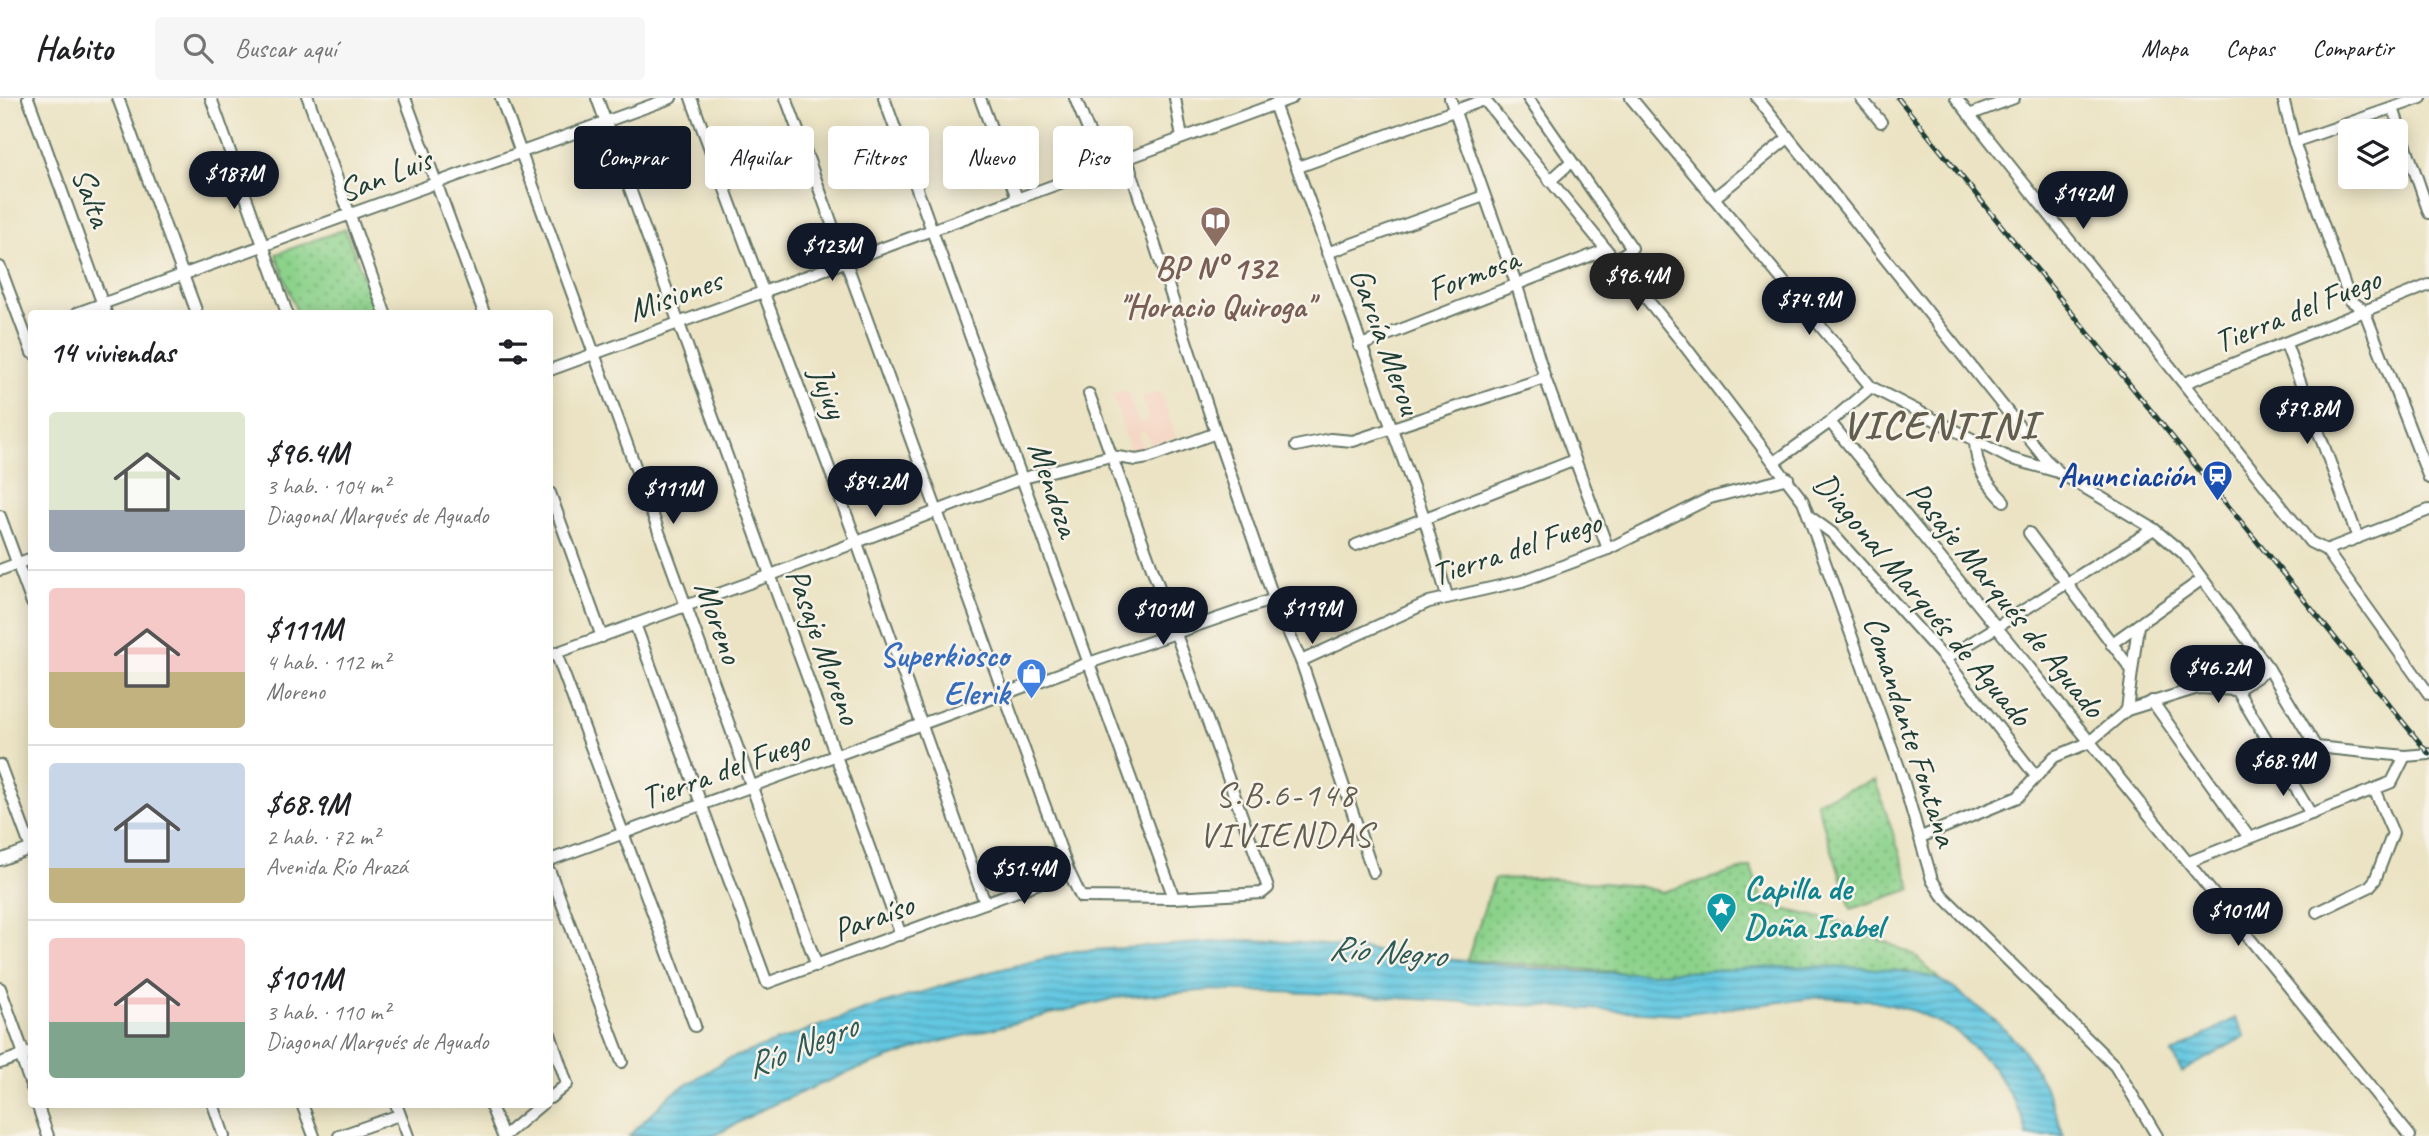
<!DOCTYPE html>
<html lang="es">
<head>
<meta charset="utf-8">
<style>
	:root { --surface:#fff; --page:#f6f6f6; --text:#202124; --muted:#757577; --line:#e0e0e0; --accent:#111827 }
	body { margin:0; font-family:Caveat,sans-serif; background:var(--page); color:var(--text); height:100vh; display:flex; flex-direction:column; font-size:26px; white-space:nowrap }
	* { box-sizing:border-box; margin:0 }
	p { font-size:23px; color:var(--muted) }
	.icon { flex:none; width:38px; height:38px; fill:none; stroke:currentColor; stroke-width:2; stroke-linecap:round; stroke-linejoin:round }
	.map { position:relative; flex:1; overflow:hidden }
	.panel { position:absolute; left:28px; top:212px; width:525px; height:798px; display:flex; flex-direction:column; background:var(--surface); border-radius:7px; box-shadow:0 4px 18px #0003 }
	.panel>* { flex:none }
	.top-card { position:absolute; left:574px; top:28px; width:665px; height:63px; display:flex; gap:14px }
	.buttons { position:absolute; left:2338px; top:21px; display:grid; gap:14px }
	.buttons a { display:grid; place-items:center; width:70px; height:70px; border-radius:7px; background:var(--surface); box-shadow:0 4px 18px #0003; font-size:35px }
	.price { position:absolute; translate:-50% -60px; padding:0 16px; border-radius:24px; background:var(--accent); color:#fff; font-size:23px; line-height:46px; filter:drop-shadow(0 2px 4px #0008) }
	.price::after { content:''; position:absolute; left:50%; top:42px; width:21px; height:16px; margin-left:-10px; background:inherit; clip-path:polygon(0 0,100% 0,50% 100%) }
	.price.on { background:#222; color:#fff }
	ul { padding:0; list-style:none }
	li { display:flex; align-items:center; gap:21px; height:175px; padding:0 21px }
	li+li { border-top:2px solid var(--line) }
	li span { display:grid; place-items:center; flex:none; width:196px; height:140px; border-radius:7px; color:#555 }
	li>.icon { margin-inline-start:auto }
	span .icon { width:84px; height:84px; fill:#fffc; stroke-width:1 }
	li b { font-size:30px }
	h2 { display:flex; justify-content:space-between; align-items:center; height:84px; padding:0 21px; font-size:30px }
	.pill { padding:0 24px; border-radius:7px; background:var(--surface); box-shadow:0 4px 18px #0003; font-size:24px; line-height:63px }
	.pill.on { background:var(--accent); color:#fff }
	header { display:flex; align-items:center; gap:42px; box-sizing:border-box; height:98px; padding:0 35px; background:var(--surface); border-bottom:2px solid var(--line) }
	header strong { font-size:33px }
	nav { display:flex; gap:38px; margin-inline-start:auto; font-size:24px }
	.search { width:490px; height:63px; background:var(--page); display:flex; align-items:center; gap:18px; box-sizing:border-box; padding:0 24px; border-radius:7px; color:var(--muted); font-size:26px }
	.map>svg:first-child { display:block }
	.built { fill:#f5d3c1 }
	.park { fill:url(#park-dots); stroke:#568860; stroke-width:2 }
	.water { fill:url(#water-rules); stroke:#41828a; stroke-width:2 }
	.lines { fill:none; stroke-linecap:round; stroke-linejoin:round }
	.minor-casing { stroke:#676; stroke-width:14 }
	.minor { stroke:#fff; stroke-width:10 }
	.rail-casing { stroke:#1f3d34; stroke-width:5 }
	.rail { stroke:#f7f3e8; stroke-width:2.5; stroke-dasharray:8; stroke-linecap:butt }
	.labels { text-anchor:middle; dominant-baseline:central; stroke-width:5; stroke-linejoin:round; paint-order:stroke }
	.street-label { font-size:33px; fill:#1f3d34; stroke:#f7f3e8 }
	.education-label { font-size:33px; font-weight:bold; fill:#785e54; stroke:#f7f3e8 }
	.transit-label { font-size:33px; font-weight:bold; fill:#164399; stroke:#f7f3e8; text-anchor:end }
	.shop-label { font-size:33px; font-weight:bold; fill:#366cbe; stroke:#f7f3e8; text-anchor:end }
	.culture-label { font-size:33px; font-weight:bold; fill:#0d838f; stroke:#f7f3e8; text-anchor:start }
	.neighbourhood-label { font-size:35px; letter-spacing:2px; fill:#625e4f; stroke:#f7f3e8 }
	.water-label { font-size:35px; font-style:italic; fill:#2d5957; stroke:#f7f3e8 }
	.district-label { font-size:40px; font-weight:bold; letter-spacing:2px; fill:#625e4f; stroke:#f7f3e8 }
</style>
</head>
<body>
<header>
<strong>Habito</strong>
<div class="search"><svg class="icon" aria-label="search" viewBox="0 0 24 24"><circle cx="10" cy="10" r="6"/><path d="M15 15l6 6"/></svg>Buscar aquí</div>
<nav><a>Mapa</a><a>Capas</a><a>Compartir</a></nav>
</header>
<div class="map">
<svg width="2429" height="1038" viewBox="0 0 2429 1038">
	<defs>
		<pattern id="park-dots" width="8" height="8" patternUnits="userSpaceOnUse" patternTransform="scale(1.75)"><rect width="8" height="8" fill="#8cd28b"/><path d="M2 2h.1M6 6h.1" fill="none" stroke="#72ac72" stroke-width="1.8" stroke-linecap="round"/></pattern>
		<pattern id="water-rules" width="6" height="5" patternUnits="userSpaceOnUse" patternTransform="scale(1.75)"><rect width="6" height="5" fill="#63c7e1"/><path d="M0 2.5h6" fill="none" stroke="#51a3b7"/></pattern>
	</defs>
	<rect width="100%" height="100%" fill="#f7f3e8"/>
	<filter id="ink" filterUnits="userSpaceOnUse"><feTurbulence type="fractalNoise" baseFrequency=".0143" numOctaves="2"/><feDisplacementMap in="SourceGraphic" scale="14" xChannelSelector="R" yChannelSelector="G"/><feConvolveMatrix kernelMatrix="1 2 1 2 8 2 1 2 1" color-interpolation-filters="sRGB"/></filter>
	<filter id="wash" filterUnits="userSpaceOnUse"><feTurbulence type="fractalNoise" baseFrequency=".00686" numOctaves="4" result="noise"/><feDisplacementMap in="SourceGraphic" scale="28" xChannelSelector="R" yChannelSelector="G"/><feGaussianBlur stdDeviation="1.57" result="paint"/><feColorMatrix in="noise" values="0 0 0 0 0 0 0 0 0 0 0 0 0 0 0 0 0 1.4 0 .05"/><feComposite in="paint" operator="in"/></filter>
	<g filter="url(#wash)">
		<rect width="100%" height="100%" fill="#ebe3c3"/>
		<!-- built -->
		<polygon class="built" points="1127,292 1139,326 1149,322 1142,299 1160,293 1176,339 1151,347 1145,333 1139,336 1143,350 1131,354 1112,295"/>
		<!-- park -->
		<g class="park">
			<polygon points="345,131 377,215 297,215 276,156"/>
			<polygon points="1875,682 1912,791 1851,811 1816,703"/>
			<polygon points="1751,769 1764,807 1840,824 1913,856 1941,883 1905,873 1628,875 1467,862 1494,781 1540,780 1638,788 1662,794"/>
		</g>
		<!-- water -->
		<g class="water">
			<path d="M1249,842C1376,846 1501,875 1628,875C1708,876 1787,864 1866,870C1891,872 1916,873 1939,882C1950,886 1960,896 1970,903C2026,942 2042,975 2064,1038H2027L2022,1017L1993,969L1956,933L1915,913L1869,902L1822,899L1678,916L1311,895L1211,892L1115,900L927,947L847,975L765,1010L714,1038H629L670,997L726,962L863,912L978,877L1075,853Z"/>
			<polygon points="2235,920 2245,938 2182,974 2172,956"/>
		</g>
	</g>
	<g filter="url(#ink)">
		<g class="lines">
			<defs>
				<g id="minor">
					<polyline points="28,0 106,215"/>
					<polyline points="118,0 197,215"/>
					<polyline points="211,0 287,215"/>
					<polyline points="308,0 385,215"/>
					<polyline points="405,0 484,215"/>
					<polyline points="501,0 817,868"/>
					<polyline points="597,0 901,837"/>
					<polyline points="691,0 857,445 985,805"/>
					<polyline points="786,0 1069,774"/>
					<polyline points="884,0 1174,800"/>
					<polyline points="980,0 1017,100"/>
					<polyline points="1075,0 1103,69"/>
					<polyline points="1175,0 1182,40"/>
					<polyline points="1450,0 1517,188 1545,280 1608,451"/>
					<polyline points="1483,0 1681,243 1803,403 1901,675 1932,782 1942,797 2115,968 2157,1038"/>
					<polyline points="1528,0 1632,150 1614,163"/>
					<polyline points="1631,0 1871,289 2009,360 2058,374"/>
					<polyline points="1757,0 2046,362 2060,375 2154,431 2184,456 2269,571 2316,649"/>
					<polyline points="1861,0 1881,24"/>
					<polyline points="1956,0 2310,444 2326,452 2429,596"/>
					<polyline points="2283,0 2294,44 2350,202 2364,212 2429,380"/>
					<polyline points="1274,6 1424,419 1447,498"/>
					<polyline points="2393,10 2429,115"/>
					<polyline points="1969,17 2014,0"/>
					<polyline points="2294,44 2421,0"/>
					<polyline points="1127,61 1216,335 1274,501 1301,563 1373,774"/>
					<polyline points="1298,69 1484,2"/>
					<polyline points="1550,83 1571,64"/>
					<polyline points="1714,100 1788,40"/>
					<polyline points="1327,155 1484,98"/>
					<polyline points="0,169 32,255"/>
					<polyline points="77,215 671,0"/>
					<polyline points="2286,246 2358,440"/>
					<polyline points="1359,248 1605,152"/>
					<polyline points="550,272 1292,0"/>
					<polyline points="2185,285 2429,187"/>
					<polyline points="1830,324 2410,1038"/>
					<path d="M1975,343C1976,371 1985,383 2004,403"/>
					<polyline points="1296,348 1330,341 1353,343 1545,280"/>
					<polyline points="1776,363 1830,324 1871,289"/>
					<polyline points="550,395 602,539"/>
					<polyline points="0,418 32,505"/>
					<polyline points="1810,419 1832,435 1945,561 2035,677"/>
					<polyline points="2029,435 2131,571"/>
					<polyline points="1356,447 1575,362"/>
					<polyline points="2326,452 2429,412"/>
					<polyline points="0,472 32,460"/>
					<polyline points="635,526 767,885 1069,774 1081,799 1174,800 1262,795 1268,790 1089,296"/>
					<polyline points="2111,546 2201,482"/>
					<polyline points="556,555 695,928"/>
					<polyline points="550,557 771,477 1023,380 1111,358 1136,362 1148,360 1216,335"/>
					<polyline points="1945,561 2154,431"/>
					<polyline points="1301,563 1429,504 1522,483 1608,451 1710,400 1788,380"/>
					<polyline points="2237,592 2269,571"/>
					<polyline points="2152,603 2248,738"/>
					<polyline points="2127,612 2198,590 2237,592 2311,716"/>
					<polyline points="0,667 32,753"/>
					<polyline points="2282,667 2316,649 2405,658 2429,656"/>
					<polyline points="1921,739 2018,699 2054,659 2088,645 2127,612 2138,527"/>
					<polyline points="0,762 32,750"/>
					<polyline points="550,762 1086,566 1274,501"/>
					<polyline points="2189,764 2392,684 2405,658"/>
					<polyline points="550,774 622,964"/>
					<polyline points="2317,814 2369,789 2375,782 2393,735 2374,691"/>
					<polyline points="0,890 24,956 23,965 32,990"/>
					<polyline points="550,936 567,986 550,1000"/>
					<polyline points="0,965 32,954"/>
					<polyline points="37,1006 48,1038"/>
					<polyline points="213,1006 224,1038"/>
					<polyline points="302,1006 314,1038"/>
					<polyline points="396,1006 408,1038"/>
					<polyline points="490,1006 503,1038"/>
					<polyline points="339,1038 399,1017"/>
					<polyline points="504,1038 542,1006"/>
				</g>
			</defs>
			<!-- minor casing -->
			<use href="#minor" class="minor-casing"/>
			<!-- minor -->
			<use href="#minor" class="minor"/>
			<defs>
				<polyline id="rail" points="1898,0 2429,656"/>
			</defs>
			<!-- rail casing -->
			<use href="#rail" class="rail-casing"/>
			<!-- rail -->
			<use href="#rail" class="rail"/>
		</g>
	</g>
	<!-- icons -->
	<defs>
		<symbol id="library-pin" viewBox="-11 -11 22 30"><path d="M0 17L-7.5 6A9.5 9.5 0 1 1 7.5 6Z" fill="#8d6e63" stroke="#f7f3e8"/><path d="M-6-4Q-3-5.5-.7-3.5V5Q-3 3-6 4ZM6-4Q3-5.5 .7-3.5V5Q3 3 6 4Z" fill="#fff"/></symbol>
		<symbol id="station-pin" viewBox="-11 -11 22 30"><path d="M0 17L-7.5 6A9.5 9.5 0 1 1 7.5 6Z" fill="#1a4fb4" stroke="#f7f3e8"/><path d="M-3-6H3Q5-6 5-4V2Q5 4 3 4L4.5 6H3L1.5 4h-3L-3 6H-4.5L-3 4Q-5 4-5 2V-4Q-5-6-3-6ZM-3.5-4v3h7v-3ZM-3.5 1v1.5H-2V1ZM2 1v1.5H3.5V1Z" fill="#fff"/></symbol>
		<symbol id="shop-pin" viewBox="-11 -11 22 30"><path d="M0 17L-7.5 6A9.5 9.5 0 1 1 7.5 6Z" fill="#3f7fe0" stroke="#f7f3e8"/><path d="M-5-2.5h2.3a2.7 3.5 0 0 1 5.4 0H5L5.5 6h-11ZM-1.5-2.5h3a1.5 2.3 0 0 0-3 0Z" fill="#fff"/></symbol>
		<symbol id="sight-pin" viewBox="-11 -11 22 30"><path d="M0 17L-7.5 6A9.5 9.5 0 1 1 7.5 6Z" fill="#0f9aa8" stroke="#f7f3e8"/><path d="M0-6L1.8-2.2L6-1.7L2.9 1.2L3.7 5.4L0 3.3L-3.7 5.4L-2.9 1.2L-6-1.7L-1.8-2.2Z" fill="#fff"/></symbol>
	</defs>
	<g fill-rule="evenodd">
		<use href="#library-pin" x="1198" y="106" width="35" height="47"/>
		<use href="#station-pin" x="2200" y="360" width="35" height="47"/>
		<use href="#shop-pin" x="1014" y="558" width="35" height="47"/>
		<use href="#sight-pin" x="1704" y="792" width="35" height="47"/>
	</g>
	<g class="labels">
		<!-- street labels -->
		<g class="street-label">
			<text transform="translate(385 77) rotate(-21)">San Luis</text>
			<text transform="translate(92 99) rotate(70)">Salta</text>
			<text transform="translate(1473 176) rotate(-21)">Formosa</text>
			<text transform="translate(675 197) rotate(-20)">Misiones</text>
			<text transform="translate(2297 212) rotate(-22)">Tierra del Fuego</text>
			<text transform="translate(1386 243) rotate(70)">García Merou</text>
			<text transform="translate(829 294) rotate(70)">Jujuy</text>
			<text transform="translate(1054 391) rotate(71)">Mendoza</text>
			<text transform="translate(1516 450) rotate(-18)">Tierra del Fuego</text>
			<text transform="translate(1923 501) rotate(50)">Diagonal Marqués de Aguado</text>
			<text transform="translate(2006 501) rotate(51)">Pasaje Marqués de Aguado</text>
			<text transform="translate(719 524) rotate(70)">Moreno</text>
			<text transform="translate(824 548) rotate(70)">Pasaje Moreno</text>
			<text transform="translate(1911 633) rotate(72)">Comandante Fontana</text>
			<text transform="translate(725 671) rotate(-20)">Tierra del Fuego</text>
			<text transform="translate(873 819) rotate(-20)">Paraíso</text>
		</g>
		<!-- education labels -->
		<g class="education-label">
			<text x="1216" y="170">BP N° 132<tspan x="1216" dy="38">"Horacio Quiroga"</tspan></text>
		</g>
		<!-- transit labels -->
		<g class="transit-label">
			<text x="2195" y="377">Anunciación</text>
		</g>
		<!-- shop labels -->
		<g class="shop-label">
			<text x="1009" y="557">Superkiosco<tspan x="1009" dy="38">Elerik</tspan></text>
		</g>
		<!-- culture labels -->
		<g class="culture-label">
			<text x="1744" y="790">Capilla de<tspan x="1744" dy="38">Doña Isabel</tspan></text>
		</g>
		<!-- neighbourhood labels -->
		<g class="neighbourhood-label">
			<text x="1286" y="696">S.B.6-148<tspan x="1286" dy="40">VIVIENDAS</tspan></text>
		</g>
		<!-- water labels -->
		<g class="water-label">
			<text transform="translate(1387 853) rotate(4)">Río Negro</text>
			<text transform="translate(801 948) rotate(-22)">Río Negro</text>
		</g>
		<!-- district labels -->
		<g class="district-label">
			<text x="1940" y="327">VICENTINI</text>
		</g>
	</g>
</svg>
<div class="buttons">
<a><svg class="icon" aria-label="layers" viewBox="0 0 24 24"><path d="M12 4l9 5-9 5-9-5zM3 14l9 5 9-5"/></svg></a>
</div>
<b class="price" style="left:234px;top:113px">$187M</b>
<b class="price" style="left:2083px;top:133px">$142M</b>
<b class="price" style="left:832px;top:185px">$123M</b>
<b class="price on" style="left:1637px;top:215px">$96.4M</b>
<b class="price" style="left:1809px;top:239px">$74.9M</b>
<b class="price" style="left:2307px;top:348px">$79.8M</b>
<b class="price" style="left:875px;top:421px">$84.2M</b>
<b class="price" style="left:673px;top:428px">$111M</b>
<b class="price" style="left:1312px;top:548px">$119M</b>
<b class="price" style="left:1163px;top:549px">$101M</b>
<b class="price" style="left:2218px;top:607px">$46.2M</b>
<b class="price" style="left:2283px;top:700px">$68.9M</b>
<b class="price" style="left:1024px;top:808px">$51.4M</b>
<b class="price" style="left:2238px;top:850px">$101M</b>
<div class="top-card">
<a class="pill on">Comprar</a>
<a class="pill">Alquilar</a>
<a class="pill">Filtros</a>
<a class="pill">Nuevo</a>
<a class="pill">Piso</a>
</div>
<section class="panel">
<h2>14 viviendas<svg class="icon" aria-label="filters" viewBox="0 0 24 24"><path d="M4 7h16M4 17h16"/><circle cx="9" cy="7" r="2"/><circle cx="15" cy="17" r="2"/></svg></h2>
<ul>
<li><span style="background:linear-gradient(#dfe7d0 70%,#9aa5b1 0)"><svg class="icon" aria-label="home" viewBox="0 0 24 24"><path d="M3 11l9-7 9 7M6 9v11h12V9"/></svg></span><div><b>$96.4M</b><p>3 hab. · 104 m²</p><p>Diagonal Marqués de Aguado</p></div></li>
<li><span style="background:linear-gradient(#f6c9c9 60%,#c2b280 0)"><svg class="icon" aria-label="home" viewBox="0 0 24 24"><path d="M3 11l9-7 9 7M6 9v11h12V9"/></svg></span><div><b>$111M</b><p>4 hab. · 112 m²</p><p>Moreno</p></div></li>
<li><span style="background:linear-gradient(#c9d6e8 75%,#c2b280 0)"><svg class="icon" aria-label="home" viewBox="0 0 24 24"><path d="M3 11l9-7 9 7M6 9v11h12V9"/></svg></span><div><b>$68.9M</b><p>2 hab. · 72 m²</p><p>Avenida Río Arazá</p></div></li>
<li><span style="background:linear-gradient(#f6c9c9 60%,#7fa58c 0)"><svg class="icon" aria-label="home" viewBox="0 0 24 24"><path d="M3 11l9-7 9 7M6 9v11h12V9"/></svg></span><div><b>$101M</b><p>3 hab. · 110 m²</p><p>Diagonal Marqués de Aguado</p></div></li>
</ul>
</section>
</div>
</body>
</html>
